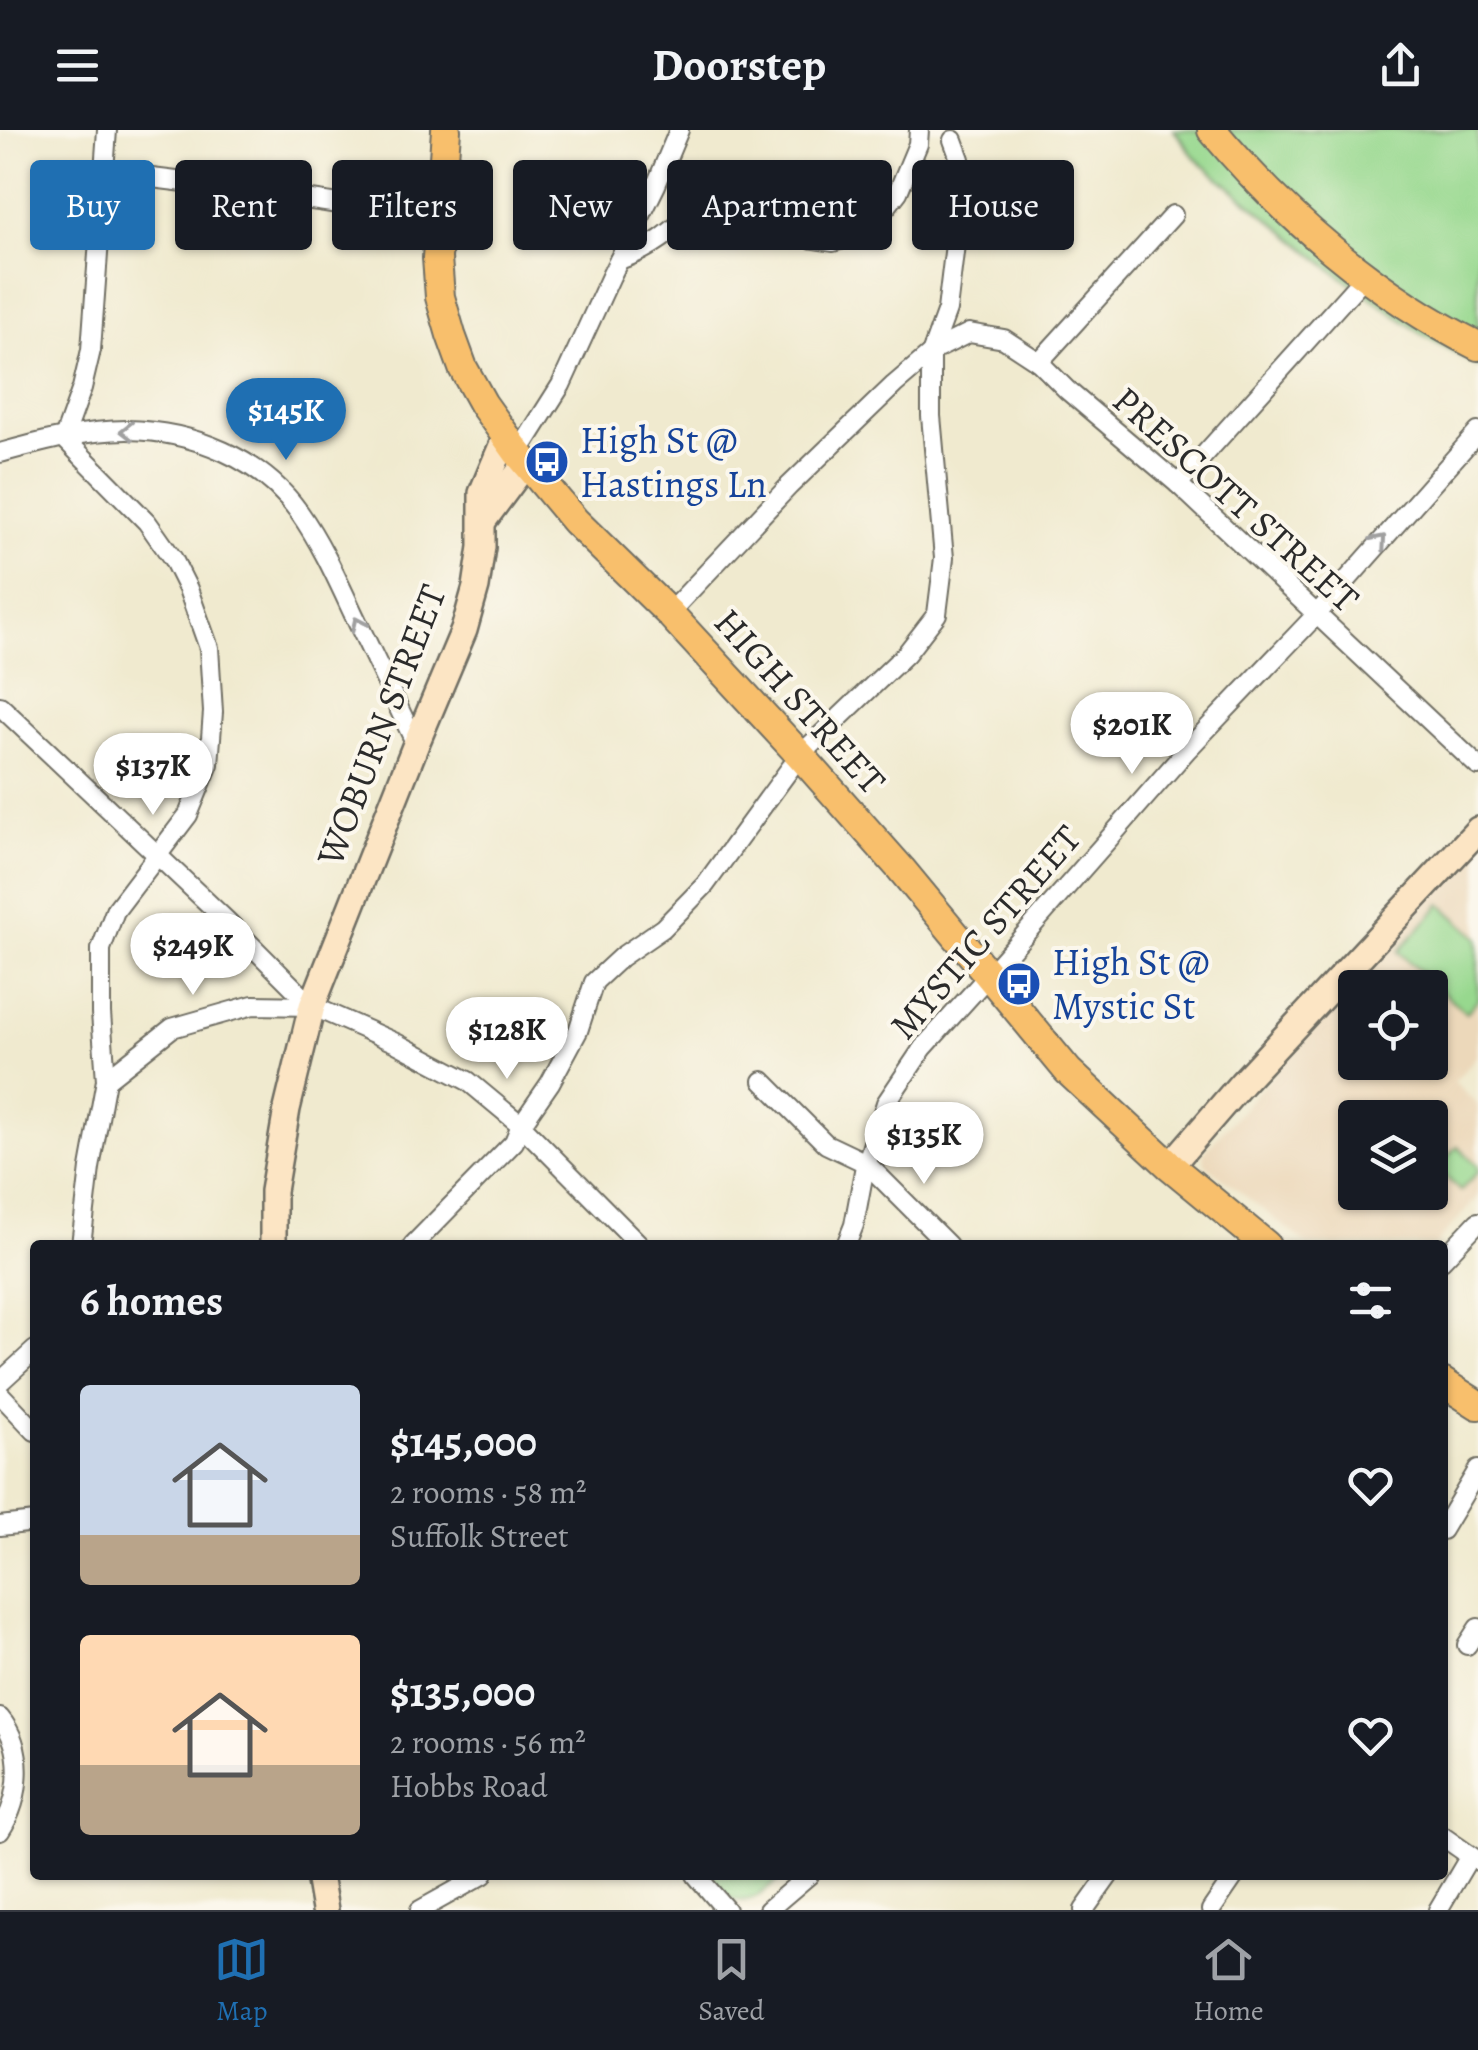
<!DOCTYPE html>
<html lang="en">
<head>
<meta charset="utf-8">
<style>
	:root { --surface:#171b24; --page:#20242c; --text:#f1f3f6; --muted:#9ea1a6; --line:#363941; --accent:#1f6fb2 }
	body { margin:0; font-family:Alegreya,serif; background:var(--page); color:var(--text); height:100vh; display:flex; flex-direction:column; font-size:38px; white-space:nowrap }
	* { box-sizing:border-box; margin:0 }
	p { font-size:32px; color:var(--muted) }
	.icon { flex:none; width:55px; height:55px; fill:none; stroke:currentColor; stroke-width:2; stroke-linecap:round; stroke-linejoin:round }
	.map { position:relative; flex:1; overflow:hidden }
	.side { position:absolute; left:30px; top:1110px; width:1418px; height:640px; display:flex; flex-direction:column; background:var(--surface); border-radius:10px; box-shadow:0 2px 8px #0004 }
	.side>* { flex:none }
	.guide { position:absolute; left:30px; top:30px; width:1420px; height:90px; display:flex; gap:20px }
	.fabs { position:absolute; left:1338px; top:840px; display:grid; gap:20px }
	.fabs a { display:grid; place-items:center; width:110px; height:110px; border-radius:10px; background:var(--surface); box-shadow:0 2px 8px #0004; font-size:50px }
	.price { position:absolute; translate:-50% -85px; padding:0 22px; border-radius:35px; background:#fff; color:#222; font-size:32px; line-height:65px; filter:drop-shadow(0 2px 5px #0008) }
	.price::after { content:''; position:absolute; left:50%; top:60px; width:30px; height:22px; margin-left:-15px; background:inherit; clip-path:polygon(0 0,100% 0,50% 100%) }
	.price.current { background:var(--accent); color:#fff }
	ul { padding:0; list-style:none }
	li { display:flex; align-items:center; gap:30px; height:250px; padding:0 50px }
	li span { display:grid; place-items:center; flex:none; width:280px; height:200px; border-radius:10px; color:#555 }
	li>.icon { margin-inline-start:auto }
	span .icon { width:120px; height:120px; fill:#fffc; stroke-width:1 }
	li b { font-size:42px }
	h2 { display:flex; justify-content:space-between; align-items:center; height:120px; padding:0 50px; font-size:42px }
	.chip { padding:0 35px; border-radius:10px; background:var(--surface); box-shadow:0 2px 8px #0004; font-size:35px; line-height:90px }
	.chip.current { background:var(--accent); color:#fff }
	header { display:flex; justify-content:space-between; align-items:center; height:130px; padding:0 50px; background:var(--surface); font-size:45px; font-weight:700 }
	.menu { display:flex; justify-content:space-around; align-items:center; height:140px; border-top:2px solid var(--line); background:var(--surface); font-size:28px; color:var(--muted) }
	.menu a { display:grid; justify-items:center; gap:5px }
	.menu .current { color:var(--accent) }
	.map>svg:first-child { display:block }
	.built { fill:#ecd8ba; fill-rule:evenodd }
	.green { fill:#97d88e; stroke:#61825c; stroke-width:2.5 }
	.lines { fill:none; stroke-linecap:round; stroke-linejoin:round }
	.street-casing { stroke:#706e64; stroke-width:22 }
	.secondary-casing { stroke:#706e64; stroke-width:30 }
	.primary-casing { stroke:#706e64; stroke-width:32 }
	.street { stroke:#fff; stroke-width:18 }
	.secondary { stroke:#fce5c4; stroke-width:25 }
	.primary { stroke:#f8bf6c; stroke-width:28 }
	.oneway { stroke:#a0a0a0 }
	.labels { text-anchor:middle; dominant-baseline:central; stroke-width:8; stroke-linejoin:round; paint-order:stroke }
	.transit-label { font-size:38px; fill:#164399; stroke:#fbf7ec; text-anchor:start }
	.street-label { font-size:38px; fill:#2b2b2b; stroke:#fbf7ec }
</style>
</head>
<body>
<header><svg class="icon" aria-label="menu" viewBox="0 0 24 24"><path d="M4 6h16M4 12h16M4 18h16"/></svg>Doorstep<svg class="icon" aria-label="share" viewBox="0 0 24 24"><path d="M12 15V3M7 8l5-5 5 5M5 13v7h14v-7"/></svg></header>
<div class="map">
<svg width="1478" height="1780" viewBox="0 0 1478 1780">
	<rect width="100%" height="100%" fill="#fbf7ec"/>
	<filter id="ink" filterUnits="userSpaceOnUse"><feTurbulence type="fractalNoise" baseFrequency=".01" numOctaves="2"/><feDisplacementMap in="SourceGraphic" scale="20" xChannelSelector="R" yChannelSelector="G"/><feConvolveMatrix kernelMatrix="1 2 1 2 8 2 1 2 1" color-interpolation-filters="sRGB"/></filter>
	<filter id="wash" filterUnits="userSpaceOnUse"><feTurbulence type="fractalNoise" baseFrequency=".0048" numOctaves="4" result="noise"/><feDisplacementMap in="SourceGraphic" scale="40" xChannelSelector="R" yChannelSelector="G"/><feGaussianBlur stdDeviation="2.25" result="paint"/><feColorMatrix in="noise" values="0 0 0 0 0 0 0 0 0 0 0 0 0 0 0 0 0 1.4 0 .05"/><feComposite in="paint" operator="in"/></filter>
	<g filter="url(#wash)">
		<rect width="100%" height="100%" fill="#f0eacf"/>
		<!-- built -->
		<path class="built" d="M1478,715V925L1454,952L1478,975V1067L1435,1115H1308L1205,1034L1203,1023ZM1355,858H1430V932H1355ZM1355,988H1430V1062H1355Z"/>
		<!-- green -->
		<g class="green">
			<polygon points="1174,0 1478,0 1478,236 1422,204 1335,142 1197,30"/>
			<polygon points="1441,774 1478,808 1478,869 1466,883 1398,822"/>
			<polygon points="1458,1016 1478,1036 1478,1042 1460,1061 1437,1038"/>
			<path d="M709,1745H783C767,1760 748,1780 725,1766C719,1761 713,1751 709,1745Z"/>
		</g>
	</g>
	<g filter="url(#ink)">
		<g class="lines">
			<defs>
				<g id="street">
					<polyline points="103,42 217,56 440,89"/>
					<path d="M619,130C657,117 675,98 704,72L787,105L833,112L866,103L898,62L918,14L919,0"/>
					<polyline points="1039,232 1173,85"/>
					<path d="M0,323C41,312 84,300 127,300C192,301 261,328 299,382C321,413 337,449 353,483C374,527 395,570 416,614"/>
					<polyline points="518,323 561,255 611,146 656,55 679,0"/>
					<polyline points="1178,354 1365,146"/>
					<polyline points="669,483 789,356 894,255 935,220 969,203 1004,209 1039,232 1067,260 1178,354 1478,636"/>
					<polyline points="0,576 228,792 312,876 396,913 468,951 521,995 640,1115"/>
					<polyline points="106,950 172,898 253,875 312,876"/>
					<polyline points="763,951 826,1014 866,1033 948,1115"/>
					<polyline points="81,1115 90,1038 106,950 101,883 101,819 115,781 188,685 209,634 213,582 209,518 188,459 173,429 147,392 64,308 82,258 91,220 107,0"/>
					<polyline points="413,1115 514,1012 521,995 550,953 578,901 594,852 621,827 663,798 705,755 800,625 906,524 937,484 944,428 931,286 931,224 947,180 956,106 961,41 960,29 953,10"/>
					<polyline points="846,1115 854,1095 864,1041 886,973 923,918 989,845 1186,621 1316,485 1478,302"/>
					<polyline points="1442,1130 1478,1092"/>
					<polyline points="0,1252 35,1220"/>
					<polyline points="0,1264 35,1301"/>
					<polyline points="0,1396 35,1392"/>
					<polyline points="1442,1400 1478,1340"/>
					<polyline points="1467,1515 1478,1498"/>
					<path d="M0,1588C26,1619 21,1669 0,1701"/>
					<polyline points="1442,1706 1478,1731"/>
					<polyline points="696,1745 726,1780"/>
					<polyline points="420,1780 483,1745"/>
					<polyline points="768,1780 809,1745"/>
					<polyline points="1084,1780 1109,1745"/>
					<polyline points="1211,1780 1235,1745"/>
					<polyline points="1438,1780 1470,1726"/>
				</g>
				<g id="secondary">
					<polyline points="483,391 526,333"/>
					<polyline points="1170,1036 1242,953 1478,700"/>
					<polyline points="273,1115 273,1061 287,979 312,876 416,614 464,500 476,457 482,417 482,363 506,306"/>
					<polyline points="319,1745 325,1780"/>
				</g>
				<g id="primary">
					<polyline points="446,0 437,128 440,167 451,205 463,238 483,274 518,323 575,391 669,483 800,625 901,739 1068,941 1170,1036 1266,1115"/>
					<path d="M1212,0C1285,87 1376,165 1478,216"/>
					<polyline points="1442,1252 1478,1275"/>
				</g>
			</defs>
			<!-- street casing -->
			<use href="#street" class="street-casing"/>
			<!-- secondary casing -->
			<use href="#secondary" class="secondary-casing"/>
			<!-- primary casing -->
			<use href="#primary" class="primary-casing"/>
			<!-- street -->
			<use href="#street" class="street"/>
			<!-- secondary -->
			<use href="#secondary" class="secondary"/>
			<!-- primary -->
			<use href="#primary" class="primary"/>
		</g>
		<!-- one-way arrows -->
		<defs><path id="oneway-chevron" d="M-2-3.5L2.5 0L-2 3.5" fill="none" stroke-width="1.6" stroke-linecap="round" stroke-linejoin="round" transform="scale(2.5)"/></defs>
		<g class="oneway">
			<use href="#oneway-chevron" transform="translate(127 301) rotate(180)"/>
			<use href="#oneway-chevron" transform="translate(1380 411) rotate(-49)"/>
			<use href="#oneway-chevron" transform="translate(358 494) rotate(-115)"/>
		</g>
	</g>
	<!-- icons -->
	<defs>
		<symbol id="bus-disc" viewBox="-11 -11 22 22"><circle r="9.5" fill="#1a4fb4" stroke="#fbf7ec"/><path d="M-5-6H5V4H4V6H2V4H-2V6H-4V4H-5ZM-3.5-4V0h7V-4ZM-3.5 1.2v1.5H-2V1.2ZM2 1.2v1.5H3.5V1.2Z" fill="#fff"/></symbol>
	</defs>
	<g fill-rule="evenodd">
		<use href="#bus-disc" x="522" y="307" width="50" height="50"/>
		<use href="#bus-disc" x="994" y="829" width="50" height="50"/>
	</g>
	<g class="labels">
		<!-- transit labels -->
		<g class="transit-label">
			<text x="580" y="310">High St @<tspan x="580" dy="44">Hastings Ln</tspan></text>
			<text x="1052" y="832">High St @<tspan x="1052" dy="44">Mystic St</tspan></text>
		</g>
		<!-- street labels -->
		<g class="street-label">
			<text transform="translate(1236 369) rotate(42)">PRESCOTT STREET</text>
			<text transform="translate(800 571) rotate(48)">HIGH STREET</text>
			<text transform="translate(381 595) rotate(-69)">WOBURN STREET</text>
			<text transform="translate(985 802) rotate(-49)">MYSTIC STREET</text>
		</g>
	</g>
</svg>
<div class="fabs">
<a><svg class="icon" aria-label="locate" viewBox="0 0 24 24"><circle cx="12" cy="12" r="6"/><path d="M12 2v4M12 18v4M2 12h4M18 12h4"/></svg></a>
<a><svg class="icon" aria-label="layers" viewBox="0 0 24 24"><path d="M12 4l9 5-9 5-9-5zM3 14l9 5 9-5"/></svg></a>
</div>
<b class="price current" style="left:286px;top:333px">$145K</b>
<b class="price" style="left:1132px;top:647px">$201K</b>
<b class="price" style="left:153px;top:688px">$137K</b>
<b class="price" style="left:193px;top:868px">$249K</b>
<b class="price" style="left:507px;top:952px">$128K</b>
<b class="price" style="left:924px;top:1057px">$135K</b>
<div class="guide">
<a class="chip current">Buy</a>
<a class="chip">Rent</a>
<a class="chip">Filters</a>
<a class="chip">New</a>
<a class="chip">Apartment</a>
<a class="chip">House</a>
</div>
<section class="side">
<h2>6 homes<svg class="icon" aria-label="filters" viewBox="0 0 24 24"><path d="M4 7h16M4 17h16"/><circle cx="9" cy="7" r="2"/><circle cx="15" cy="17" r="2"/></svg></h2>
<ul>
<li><span style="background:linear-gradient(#c9d6e8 75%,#b9a48a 0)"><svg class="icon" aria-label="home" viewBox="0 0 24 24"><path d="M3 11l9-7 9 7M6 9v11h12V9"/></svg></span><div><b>$145,000</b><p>2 rooms · 58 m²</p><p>Suffolk Street</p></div><svg class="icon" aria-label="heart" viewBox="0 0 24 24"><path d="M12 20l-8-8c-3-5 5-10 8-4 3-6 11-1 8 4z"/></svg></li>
<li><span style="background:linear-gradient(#ffd9b3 65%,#b9a48a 0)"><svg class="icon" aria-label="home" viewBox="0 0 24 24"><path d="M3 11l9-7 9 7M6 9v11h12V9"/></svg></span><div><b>$135,000</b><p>2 rooms · 56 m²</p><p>Hobbs Road</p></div><svg class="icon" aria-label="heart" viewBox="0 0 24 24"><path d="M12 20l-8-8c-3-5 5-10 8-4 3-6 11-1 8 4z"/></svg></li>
</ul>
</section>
</div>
<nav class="menu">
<a class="current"><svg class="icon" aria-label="map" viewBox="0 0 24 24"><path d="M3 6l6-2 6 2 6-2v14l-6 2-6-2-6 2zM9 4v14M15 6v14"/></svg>Map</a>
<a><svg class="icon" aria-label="saved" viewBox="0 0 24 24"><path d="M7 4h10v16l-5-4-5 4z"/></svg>Saved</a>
<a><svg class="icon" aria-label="home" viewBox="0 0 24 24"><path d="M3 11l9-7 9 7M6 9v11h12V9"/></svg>Home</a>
</nav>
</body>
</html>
